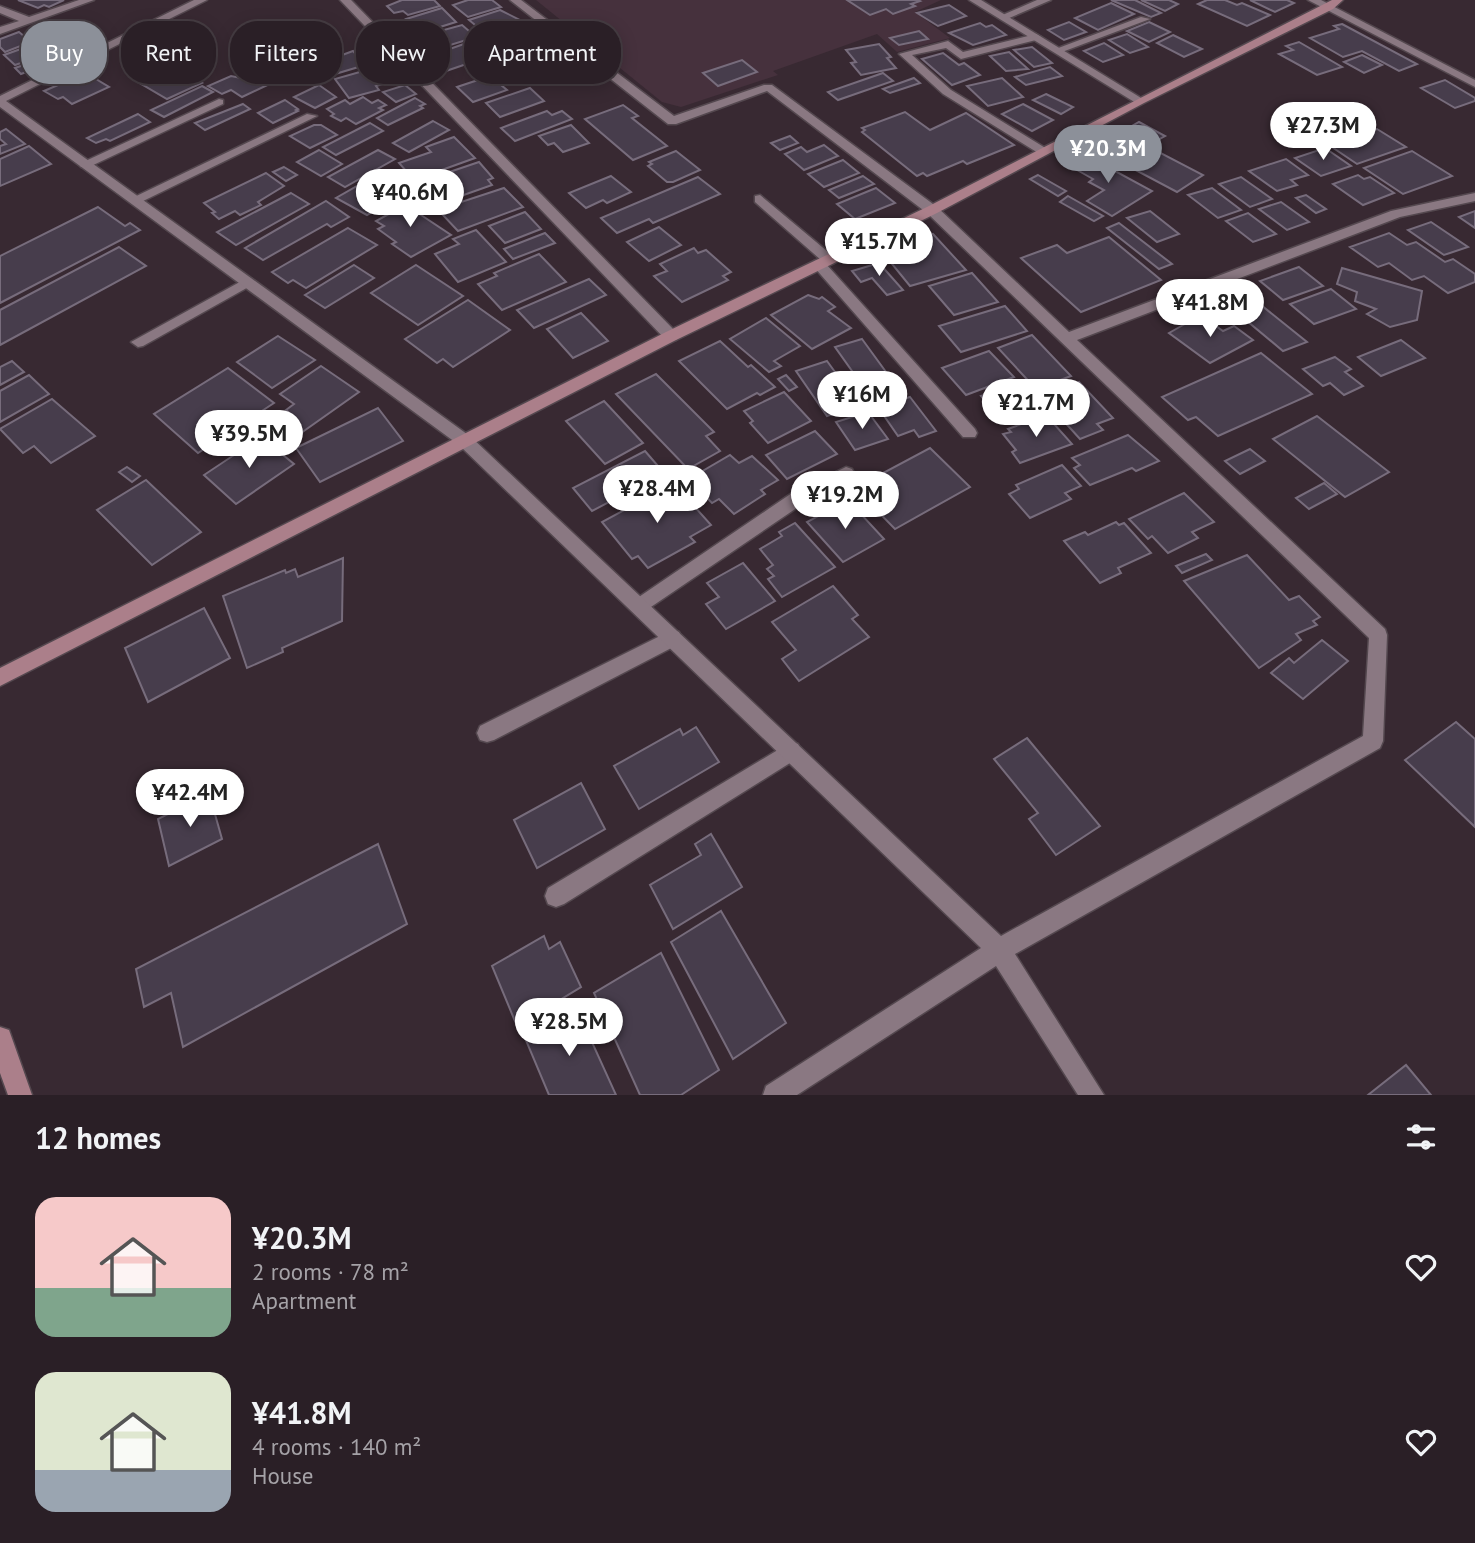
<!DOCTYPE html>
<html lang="en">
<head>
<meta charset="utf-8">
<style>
	:root { --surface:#2a1f26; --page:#362c32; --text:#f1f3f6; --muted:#a5a2a7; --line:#463d43; --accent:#8c9099 }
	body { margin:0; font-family:"PT Sans",sans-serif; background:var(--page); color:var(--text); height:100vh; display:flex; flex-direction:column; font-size:26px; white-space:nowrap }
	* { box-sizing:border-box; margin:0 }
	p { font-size:23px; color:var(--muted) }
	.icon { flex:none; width:38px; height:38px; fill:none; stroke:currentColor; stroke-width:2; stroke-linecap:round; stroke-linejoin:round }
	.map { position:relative; height:1095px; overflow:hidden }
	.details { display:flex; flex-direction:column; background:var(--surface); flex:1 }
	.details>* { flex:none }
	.banner { position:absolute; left:21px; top:21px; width:700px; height:63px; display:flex; gap:14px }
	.price { position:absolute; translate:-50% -60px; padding:0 16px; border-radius:24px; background:#fff; color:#222; font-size:23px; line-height:46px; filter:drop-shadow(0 2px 4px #0008) }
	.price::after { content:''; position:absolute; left:50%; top:42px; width:21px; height:16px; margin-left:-10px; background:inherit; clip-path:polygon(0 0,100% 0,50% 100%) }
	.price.selected { background:var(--accent); color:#fff }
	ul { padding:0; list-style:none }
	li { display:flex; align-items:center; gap:21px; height:175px; padding:0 35px }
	li span { display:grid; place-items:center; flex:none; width:196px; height:140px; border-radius:21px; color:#555 }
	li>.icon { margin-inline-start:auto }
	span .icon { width:84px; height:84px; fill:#fffc; stroke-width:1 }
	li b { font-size:30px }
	h2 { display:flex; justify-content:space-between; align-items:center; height:84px; padding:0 35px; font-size:30px }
	.chip { padding:0 24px; border-radius:28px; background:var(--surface); box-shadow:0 4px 18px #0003,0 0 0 2px var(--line); font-size:24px; line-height:63px }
	.chip.selected { background:var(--accent); color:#fff }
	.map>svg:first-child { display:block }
	.built { fill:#46313d }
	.building { fill:#473d4c; stroke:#776c7c; stroke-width:2 }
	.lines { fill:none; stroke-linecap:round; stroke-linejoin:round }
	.lane-casing { stroke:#54484f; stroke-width:3 }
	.street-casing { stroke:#54484f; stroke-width:3 }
	.secondary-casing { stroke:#54484f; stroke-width:3 }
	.lane { fill:#8a7882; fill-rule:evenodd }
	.street { fill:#8a7882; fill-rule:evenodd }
	.secondary { fill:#ab7f8a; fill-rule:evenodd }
</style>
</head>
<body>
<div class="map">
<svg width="1475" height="1095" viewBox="0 0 1475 1095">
	<rect width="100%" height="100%" fill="#382932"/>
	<!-- built -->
	<polygon class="built" points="536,0 941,0 915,12 950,38 897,52 877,34 773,71 778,75 681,107 662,102"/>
	<!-- building -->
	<g class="building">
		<polygon points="18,0 64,0 49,7 44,5 38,8"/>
		<polygon points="402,0 434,0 440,6 408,15 403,11 394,13 387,6"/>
		<polygon points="468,0 492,0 501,7 468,17 453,5"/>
		<polygon points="847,0 918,0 920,1 911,4 915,6 893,14 886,9 870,15"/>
		<polygon points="1111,0 1135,0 1161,13 1151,17"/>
		<polygon points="1141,0 1169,0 1178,4 1165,11"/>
		<polygon points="1207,0 1225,0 1237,5 1242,3 1270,15 1247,26 1198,4"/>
		<polygon points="1250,0 1287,0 1294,3 1275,12"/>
		<polygon points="1111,3 1134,14 1098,30 1075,18"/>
		<polygon points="949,5 966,16 938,26 917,13"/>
		<polygon points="442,8 456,22 427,31 422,26 414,28 406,19"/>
		<polygon points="500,10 522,21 490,32 484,27 480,29 469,20"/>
		<polygon points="59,20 71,29 43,39 30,30"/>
		<polygon points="1069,22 1086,32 1064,40 1048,30"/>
		<polygon points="1149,22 1170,32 1149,42 1127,31"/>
		<polygon points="980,23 986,27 992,25 1006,35 973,45 949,33"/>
		<polygon points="524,24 542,38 512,48 495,34"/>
		<polygon points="1342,24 1417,64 1399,71 1362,51 1343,57 1310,38 1339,29 1334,26"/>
		<polygon points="462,25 476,37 444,47 439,43 429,47 418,37"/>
		<polygon points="919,31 928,39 899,45 890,38"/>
		<polygon points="19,32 31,42 5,52 0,47 0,39"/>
		<polygon points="1127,34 1148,47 1130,53 1109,40"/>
		<polygon points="1173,35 1202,49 1184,57 1157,43"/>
		<polygon points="481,38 499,53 443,72 429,59 444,54 441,52"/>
		<polygon points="1299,42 1342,67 1317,75 1279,54 1293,50 1286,46"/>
		<polygon points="1104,43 1123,55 1103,62 1084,51"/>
		<polygon points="879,44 891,57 887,58 896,68 861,75 851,63 856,62 846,50"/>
		<polygon points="32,45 44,55 15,65 4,55"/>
		<polygon points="1032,47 1052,63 1034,67 1014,50"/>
		<polygon points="519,49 535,62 557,54 574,67 546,77 533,67 495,80 507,90 473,102 457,87 484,78 470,66"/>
		<polygon points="353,51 362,61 378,56 382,60 325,77 321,73 317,74 310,67"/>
		<polygon points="1009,52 1028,69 1006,71 990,56"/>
		<polygon points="943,53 959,65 964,63 980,75 952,85 922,59"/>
		<polygon points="1362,55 1382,65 1364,73 1344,62"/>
		<polygon points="47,57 52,62 21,74 15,68"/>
		<polygon points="742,60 757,72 718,86 703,73"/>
		<polygon points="388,64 400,79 376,86 379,90 349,98 335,79"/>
		<polygon points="172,66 202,83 167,99 138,82"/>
		<polygon points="1050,67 1062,76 1026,85 1015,77"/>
		<polygon points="86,73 109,87 72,104 63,97 58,99 44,91"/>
		<polygon points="883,73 893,81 838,100 828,92"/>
		<polygon points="260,75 265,78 271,75 278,80 242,97 231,90 222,94 208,86 231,76 246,79"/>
		<polygon points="914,78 920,83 890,93 883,89"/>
		<polygon points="1002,78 1023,97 988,106 967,86"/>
		<polygon points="1445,80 1475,98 1475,101 1455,108 1421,88"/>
		<polygon points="319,85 336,97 315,108 294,97"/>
		<polygon points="405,85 416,94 396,102 383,92"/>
		<polygon points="202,86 213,92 164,117 151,110"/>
		<polygon points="530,88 544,101 500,117 486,103"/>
		<polygon points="1046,94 1073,107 1061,114 1033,100"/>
		<polygon points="363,97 372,103 378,100 386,105 379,108 383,110 356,124 346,118 341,121 331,116 334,114 327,109 345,100 350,104"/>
		<polygon points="415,98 425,104 420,106 423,108 388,125 377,118"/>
		<polygon points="285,100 298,109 296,110 298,111 273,123 258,113"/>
		<polygon points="243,104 250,109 205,130 195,123"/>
		<polygon points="1023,104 1053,120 1032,131 1002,114"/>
		<polygon points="623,105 638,116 632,118 667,146 633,160 585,119"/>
		<polygon points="547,111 552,115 562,111 572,119 515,141 501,128"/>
		<polygon points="905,112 930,130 966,113 1014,145 967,164 963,161 927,176 923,173 917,176 862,132 865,130 862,128"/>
		<polygon points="138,114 150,122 110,141 106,139 96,143 87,138"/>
		<polygon points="433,121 449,130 409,152 393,143"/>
		<polygon points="1139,122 1165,136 1147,146 1203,175 1177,192 1094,148"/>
		<polygon points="370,123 383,131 336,155 323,147"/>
		<polygon points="314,125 321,125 337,135 310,148 290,136"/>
		<polygon points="571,125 589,143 563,152 554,143 548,145 539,136"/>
		<polygon points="6,129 25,144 0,154 0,146 6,144 0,139 0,132"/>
		<polygon points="1377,129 1406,147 1357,164 1329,145"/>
		<polygon points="790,136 798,143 780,150 771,143"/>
		<polygon points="454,137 475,158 414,180 399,163 431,152 426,147"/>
		<polygon points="824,145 838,156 804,170 785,154 801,147 807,152"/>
		<polygon points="29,146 51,164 0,186 0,159"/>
		<polygon points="1325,148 1351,166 1321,176 1295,158"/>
		<polygon points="319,150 342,164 321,176 297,162"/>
		<polygon points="378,150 395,159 345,187 328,177"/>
		<polygon points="676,151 700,170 673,182 667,182 648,166 652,164 649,162"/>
		<polygon points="1412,151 1452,176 1403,194 1364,168"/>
		<polygon points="1080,152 1152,191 1112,216 1087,201 1104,190 1089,182 1093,179 1063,162"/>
		<polygon points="1286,159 1308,175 1291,180 1297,185 1277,191 1249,171"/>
		<polygon points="843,160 859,173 824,187 808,174"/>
		<polygon points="479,162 493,178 488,180 492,185 424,209 415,198 410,200 404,192 408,191 405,187"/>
		<polygon points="284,167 297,175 286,181 273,172"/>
		<polygon points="266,173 284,186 258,202 261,205 240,215 235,211 219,219 212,213 215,212 204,203"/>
		<polygon points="380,173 401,184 389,191 399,196 367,215 336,198"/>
		<polygon points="1038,175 1066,191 1058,196 1030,179"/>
		<polygon points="1358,175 1364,179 1370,177 1394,193 1363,205 1333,184"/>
		<polygon points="611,176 631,192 607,203 603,200 586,208 569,193"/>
		<polygon points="863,176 874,184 839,198 829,190"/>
		<polygon points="698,177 720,194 653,223 649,219 617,233 601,218"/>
		<polygon points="1241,177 1272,199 1250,207 1219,184"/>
		<polygon points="504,188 523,207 458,231 441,213 457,207 455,204"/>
		<polygon points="876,188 895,203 855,219 837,204"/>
		<polygon points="1212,188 1241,210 1218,218 1188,195"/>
		<polygon points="291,193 309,204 236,245 217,232"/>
		<polygon points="1306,195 1326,209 1316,213 1296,198"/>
		<polygon points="1068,196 1103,216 1094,221 1060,202"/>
		<polygon points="326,201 349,217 331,227 327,224 263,260 245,248"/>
		<polygon points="400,201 451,235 411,257 392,244 396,242 378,229 384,226 376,221 387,215 382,211"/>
		<polygon points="1281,202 1309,222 1287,230 1259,209"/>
		<polygon points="98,207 125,226 130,223 140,230 0,303 0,256"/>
		<polygon points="1150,211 1179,234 1157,242 1127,218"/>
		<polygon points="1475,211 1475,228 1459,217"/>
		<polygon points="525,212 541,229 505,243 489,226"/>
		<polygon points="1248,213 1276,234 1253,242 1226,221"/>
		<polygon points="1431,222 1468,247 1444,255 1408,230"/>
		<polygon points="1119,223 1172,264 1159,269 1107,228"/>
		<polygon points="659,227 681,245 649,261 627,242"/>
		<polygon points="348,228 377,245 306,288 293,280 288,283 272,272"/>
		<polygon points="476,230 506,262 458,282 435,254 459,244 453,239"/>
		<polygon points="545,233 555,243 513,259 504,249"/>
		<polygon points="1389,233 1407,245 1416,242 1445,262 1453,259 1475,274 1475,282 1448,293 1424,276 1412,280 1389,263 1378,267 1350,247"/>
		<polygon points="933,234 966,270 910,286 884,254 913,246 909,241"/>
		<polygon points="1109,237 1161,280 1081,312 1021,258 1057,245 1067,253"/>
		<polygon points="119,247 146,266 0,345 0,310"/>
		<polygon points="694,248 698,253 706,250 731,272 723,276 728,280 682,302 654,276 667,271 660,264"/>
		<polygon points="539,254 566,282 502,310 478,284 497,276 494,273"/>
		<polygon points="879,263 903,290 887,295 872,278 861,282 852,271"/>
		<polygon points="354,265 374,278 325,308 305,295"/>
		<polygon points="416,265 463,296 418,325 371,293"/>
		<polygon points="1299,267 1323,286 1283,300 1260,281"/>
		<polygon points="1342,268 1422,291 1417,320 1390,327 1367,314 1376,309 1355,301 1357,292 1337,284"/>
		<polygon points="972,273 998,302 954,315 929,286"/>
		<polygon points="589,279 606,295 534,328 517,310"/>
		<polygon points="1331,289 1356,309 1314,324 1290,304"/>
		<polygon points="808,295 819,299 822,297 835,307 828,311 851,328 812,349 771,315"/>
		<polygon points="1251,297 1307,342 1283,351 1247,321 1255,318 1236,303"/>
		<polygon points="468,300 510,330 453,367 443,359 437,363 405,339"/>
		<polygon points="1005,306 1027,331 961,352 939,326"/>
		<polygon points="581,313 608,341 573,358 547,329"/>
		<polygon points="1201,315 1223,331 1234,326 1253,340 1210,363 1169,333"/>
		<polygon points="766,318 800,346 774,361 781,366 769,372 730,339"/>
		<polygon points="1032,335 1071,376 1036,389 998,348"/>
		<polygon points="278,336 315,360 272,388 237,362"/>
		<polygon points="862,339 894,383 867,392 835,347"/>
		<polygon points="1401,340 1425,358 1381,376 1358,357"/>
		<polygon points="720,341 748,367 751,365 775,387 760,395 757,393 727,409 679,361"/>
		<polygon points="989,351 1014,377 966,395 942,368"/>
		<polygon points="1261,353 1312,394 1218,436 1196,417 1188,420 1162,397"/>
		<polygon points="1335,357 1351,369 1345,372 1363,386 1344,395 1330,383 1323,386 1303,369"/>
		<polygon points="12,361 24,372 0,385 0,367"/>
		<polygon points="827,361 859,405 827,416 796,371"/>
		<polygon points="321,366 359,392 301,433 288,423 295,418 286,410 294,404 280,394"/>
		<polygon points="228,368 274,403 198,453 154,414"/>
		<polygon points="656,374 714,432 706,436 720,451 688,469 616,394"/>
		<polygon points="29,375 49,394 0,422 0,391"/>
		<polygon points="786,375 797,387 789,391 778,379"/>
		<polygon points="1079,382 1113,418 1097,424 1103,430 1080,439 1041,396"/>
		<polygon points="1017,384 1040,409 1004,422 981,396"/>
		<polygon points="784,392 811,421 768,443 750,423 753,421 744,411"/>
		<polygon points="910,397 936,431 919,437 914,430 898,436 878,407"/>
		<polygon points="52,399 95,436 51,463 34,446 23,453 0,429"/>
		<polygon points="604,401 643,443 605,464 566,421"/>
		<polygon points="378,408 403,441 320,482 296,448"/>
		<polygon points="868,412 888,439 855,450 836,422"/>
		<polygon points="1046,415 1072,444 1020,463 1012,452 1016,450 1003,434 1011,432 1008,429"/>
		<polygon points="1317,416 1389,472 1345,497 1273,439"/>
		<polygon points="815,431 837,454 787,479 766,455"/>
		<polygon points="1128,435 1159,461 1136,471 1132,468 1090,485 1074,468 1080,465 1072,458"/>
		<polygon points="261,437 294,464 236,504 204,475"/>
		<polygon points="930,448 970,487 895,529 855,488"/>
		<polygon points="1250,449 1265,461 1240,474 1225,461"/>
		<polygon points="645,451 664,473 592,511 573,488"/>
		<polygon points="730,455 739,463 752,456 778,480 761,490 765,494 734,514 719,499 712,503 689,479"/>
		<polygon points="1062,465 1081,486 1065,493 1071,499 1030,518 1009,494 1019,489 1016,485"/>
		<polygon points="127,467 140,476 132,482 119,472"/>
		<polygon points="668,477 711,525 690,537 695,542 648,568 638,556 632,559 602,522 654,494 649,488"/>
		<polygon points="146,480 201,532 152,565 97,510"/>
		<polygon points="1324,483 1337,494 1309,509 1296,498"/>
		<polygon points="1184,493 1214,522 1192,532 1198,538 1168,553 1152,536 1148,539 1129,519"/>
		<polygon points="848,500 884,539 843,562 807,522"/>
		<polygon points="1116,522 1119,525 1124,523 1151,553 1118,568 1121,573 1100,583 1064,541 1085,532 1088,535"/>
		<polygon points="795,523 835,567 782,597 768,579 774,576 767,569 773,565 760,549 782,536 779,532"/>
		<polygon points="1206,554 1212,560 1182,573 1176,566"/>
		<polygon points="1247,555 1289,600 1299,596 1320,617 1313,621 1317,625 1296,634 1301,640 1259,668 1184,581"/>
		<polygon points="343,558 342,621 282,648 283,652 247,668 223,596 285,570 286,573 295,569 298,577"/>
		<polygon points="743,563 775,601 726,629 706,604 719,597 707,583"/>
		<polygon points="833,586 858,615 852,619 869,637 799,681 782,659 796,650 772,622"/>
		<polygon points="204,608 230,658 148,702 125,648"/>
		<polygon points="1322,640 1348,661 1303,699 1271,673 1289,658 1294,663"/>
		<polygon points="1456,722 1475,739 1475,827 1405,760"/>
		<polygon points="696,727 719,762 639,809 614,766 680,729 683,735"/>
		<polygon points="1027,738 1100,826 1056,855 1029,819 1038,813 994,759"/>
		<polygon points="581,783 605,829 537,868 514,820"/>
		<polygon points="209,793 222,839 169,866 158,819"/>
		<polygon points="711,834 742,887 673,929 650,885 701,855 695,844"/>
		<polygon points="378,844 407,924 183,1047 171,993 144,1007 136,969"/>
		<polygon points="721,911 786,1023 733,1059 671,942"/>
		<polygon points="544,936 549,949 560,942 581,987 517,1026 492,966"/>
		<polygon points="661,953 719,1070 681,1095 640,1095 594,993"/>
		<polygon points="576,1007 616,1095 549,1095 525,1038"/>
		<polygon points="1406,1065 1431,1095 1368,1095"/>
	</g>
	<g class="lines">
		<defs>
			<g id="lane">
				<polygon points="1037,0 1051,0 1007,19 998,17"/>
				<polygon points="1141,17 1150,19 1062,52 1053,50"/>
				<polygon points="1036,34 1041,37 1040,39 961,59 946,48 912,55 951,90 1047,149 1049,152 1043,156 943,94 899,54 948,41 963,52"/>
				<polygon points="219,99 223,100 223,104 89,167 81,167 79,164"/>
				<polygon points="307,114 317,116 139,203 134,204 128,200"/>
				<polygon points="760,195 834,257 834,263 826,264 975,429 977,433 975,437 963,437 814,267 814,261 821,260 755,202 755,196"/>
				<polygon points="247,278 252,279 252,285 143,346 138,347 131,342"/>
				<polygon points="846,467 852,469 854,473 852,477 804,503 645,611 639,614 633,611 630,606 633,601 792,493"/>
				<polygon points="672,630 679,632 681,638 679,644 494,740 487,742 480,740 477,733 480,726"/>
				<polygon points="791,742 798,744 801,751 798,758 564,904 556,907 548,904 545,896 548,888"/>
			</g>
			<g id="street">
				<polygon points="79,0 94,0 0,34 0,27 19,21 0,13 0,6 29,17"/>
				<polygon points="194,0 207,0 6,101 471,437 1001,936 1363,736 1369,638 927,213 767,91 676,124 668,124 510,0 521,0 674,116 764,85 772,85 937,207 1069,332 1391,211 1475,193 1475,201 1400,217 1077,340 1385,629 1387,635 1383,741 1380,748 1015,954 1104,1095 1078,1095 996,966 797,1095 763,1095 766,1086 981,948 459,445 0,107 0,96"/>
				<polygon points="340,0 351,0 676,332 678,336 676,340 666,340"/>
				<polygon points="969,0 981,0 1146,101 1136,103"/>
				<polygon points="1308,0 1321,0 1475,80 1475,87"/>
			</g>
			<g id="secondary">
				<polygon points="1332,0 1343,0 1333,9 1144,103 937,213 676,340 0,686 0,668 666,332 927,207"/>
				<polygon points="0,1027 9,1030 32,1095 8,1095 0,1073"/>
			</g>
		</defs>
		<!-- lane casing -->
		<use href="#lane" class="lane-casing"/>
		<!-- street casing -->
		<use href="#street" class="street-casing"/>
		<!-- secondary casing -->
		<use href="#secondary" class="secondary-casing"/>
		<!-- lane -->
		<use href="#lane" class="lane"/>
		<!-- street -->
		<use href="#street" class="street"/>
		<!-- secondary -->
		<use href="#secondary" class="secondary"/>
	</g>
</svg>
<b class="price" style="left:1323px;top:162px">¥27.3M</b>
<b class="price selected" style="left:1108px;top:185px">¥20.3M</b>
<b class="price" style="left:410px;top:229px">¥40.6M</b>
<b class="price" style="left:879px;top:278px">¥15.7M</b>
<b class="price" style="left:1210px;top:339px">¥41.8M</b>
<b class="price" style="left:862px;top:431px">¥16M</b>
<b class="price" style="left:1036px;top:439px">¥21.7M</b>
<b class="price" style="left:249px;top:470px">¥39.5M</b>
<b class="price" style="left:657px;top:525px">¥28.4M</b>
<b class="price" style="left:845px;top:531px">¥19.2M</b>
<b class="price" style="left:190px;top:829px">¥42.4M</b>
<b class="price" style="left:569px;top:1058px">¥28.5M</b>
<div class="banner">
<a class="chip selected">Buy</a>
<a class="chip">Rent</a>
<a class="chip">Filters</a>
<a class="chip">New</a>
<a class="chip">Apartment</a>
</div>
</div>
<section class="details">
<h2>12 homes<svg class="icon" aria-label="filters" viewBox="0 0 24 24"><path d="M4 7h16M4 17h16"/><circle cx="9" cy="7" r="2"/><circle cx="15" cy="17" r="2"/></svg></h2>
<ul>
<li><span style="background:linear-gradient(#f6c9c9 65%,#7fa58c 0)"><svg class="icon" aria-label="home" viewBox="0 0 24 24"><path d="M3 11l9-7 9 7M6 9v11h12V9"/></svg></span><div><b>¥20.3M</b><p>2 rooms · 78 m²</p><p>Apartment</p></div><svg class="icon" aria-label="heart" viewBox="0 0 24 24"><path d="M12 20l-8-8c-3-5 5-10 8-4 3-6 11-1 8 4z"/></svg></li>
<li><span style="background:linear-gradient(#dfe7d0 70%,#9aa5b1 0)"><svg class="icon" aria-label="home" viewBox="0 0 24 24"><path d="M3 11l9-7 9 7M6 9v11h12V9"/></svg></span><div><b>¥41.8M</b><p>4 rooms · 140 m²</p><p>House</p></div><svg class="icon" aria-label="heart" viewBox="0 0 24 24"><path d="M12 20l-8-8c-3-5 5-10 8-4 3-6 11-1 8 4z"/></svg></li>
</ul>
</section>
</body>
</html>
